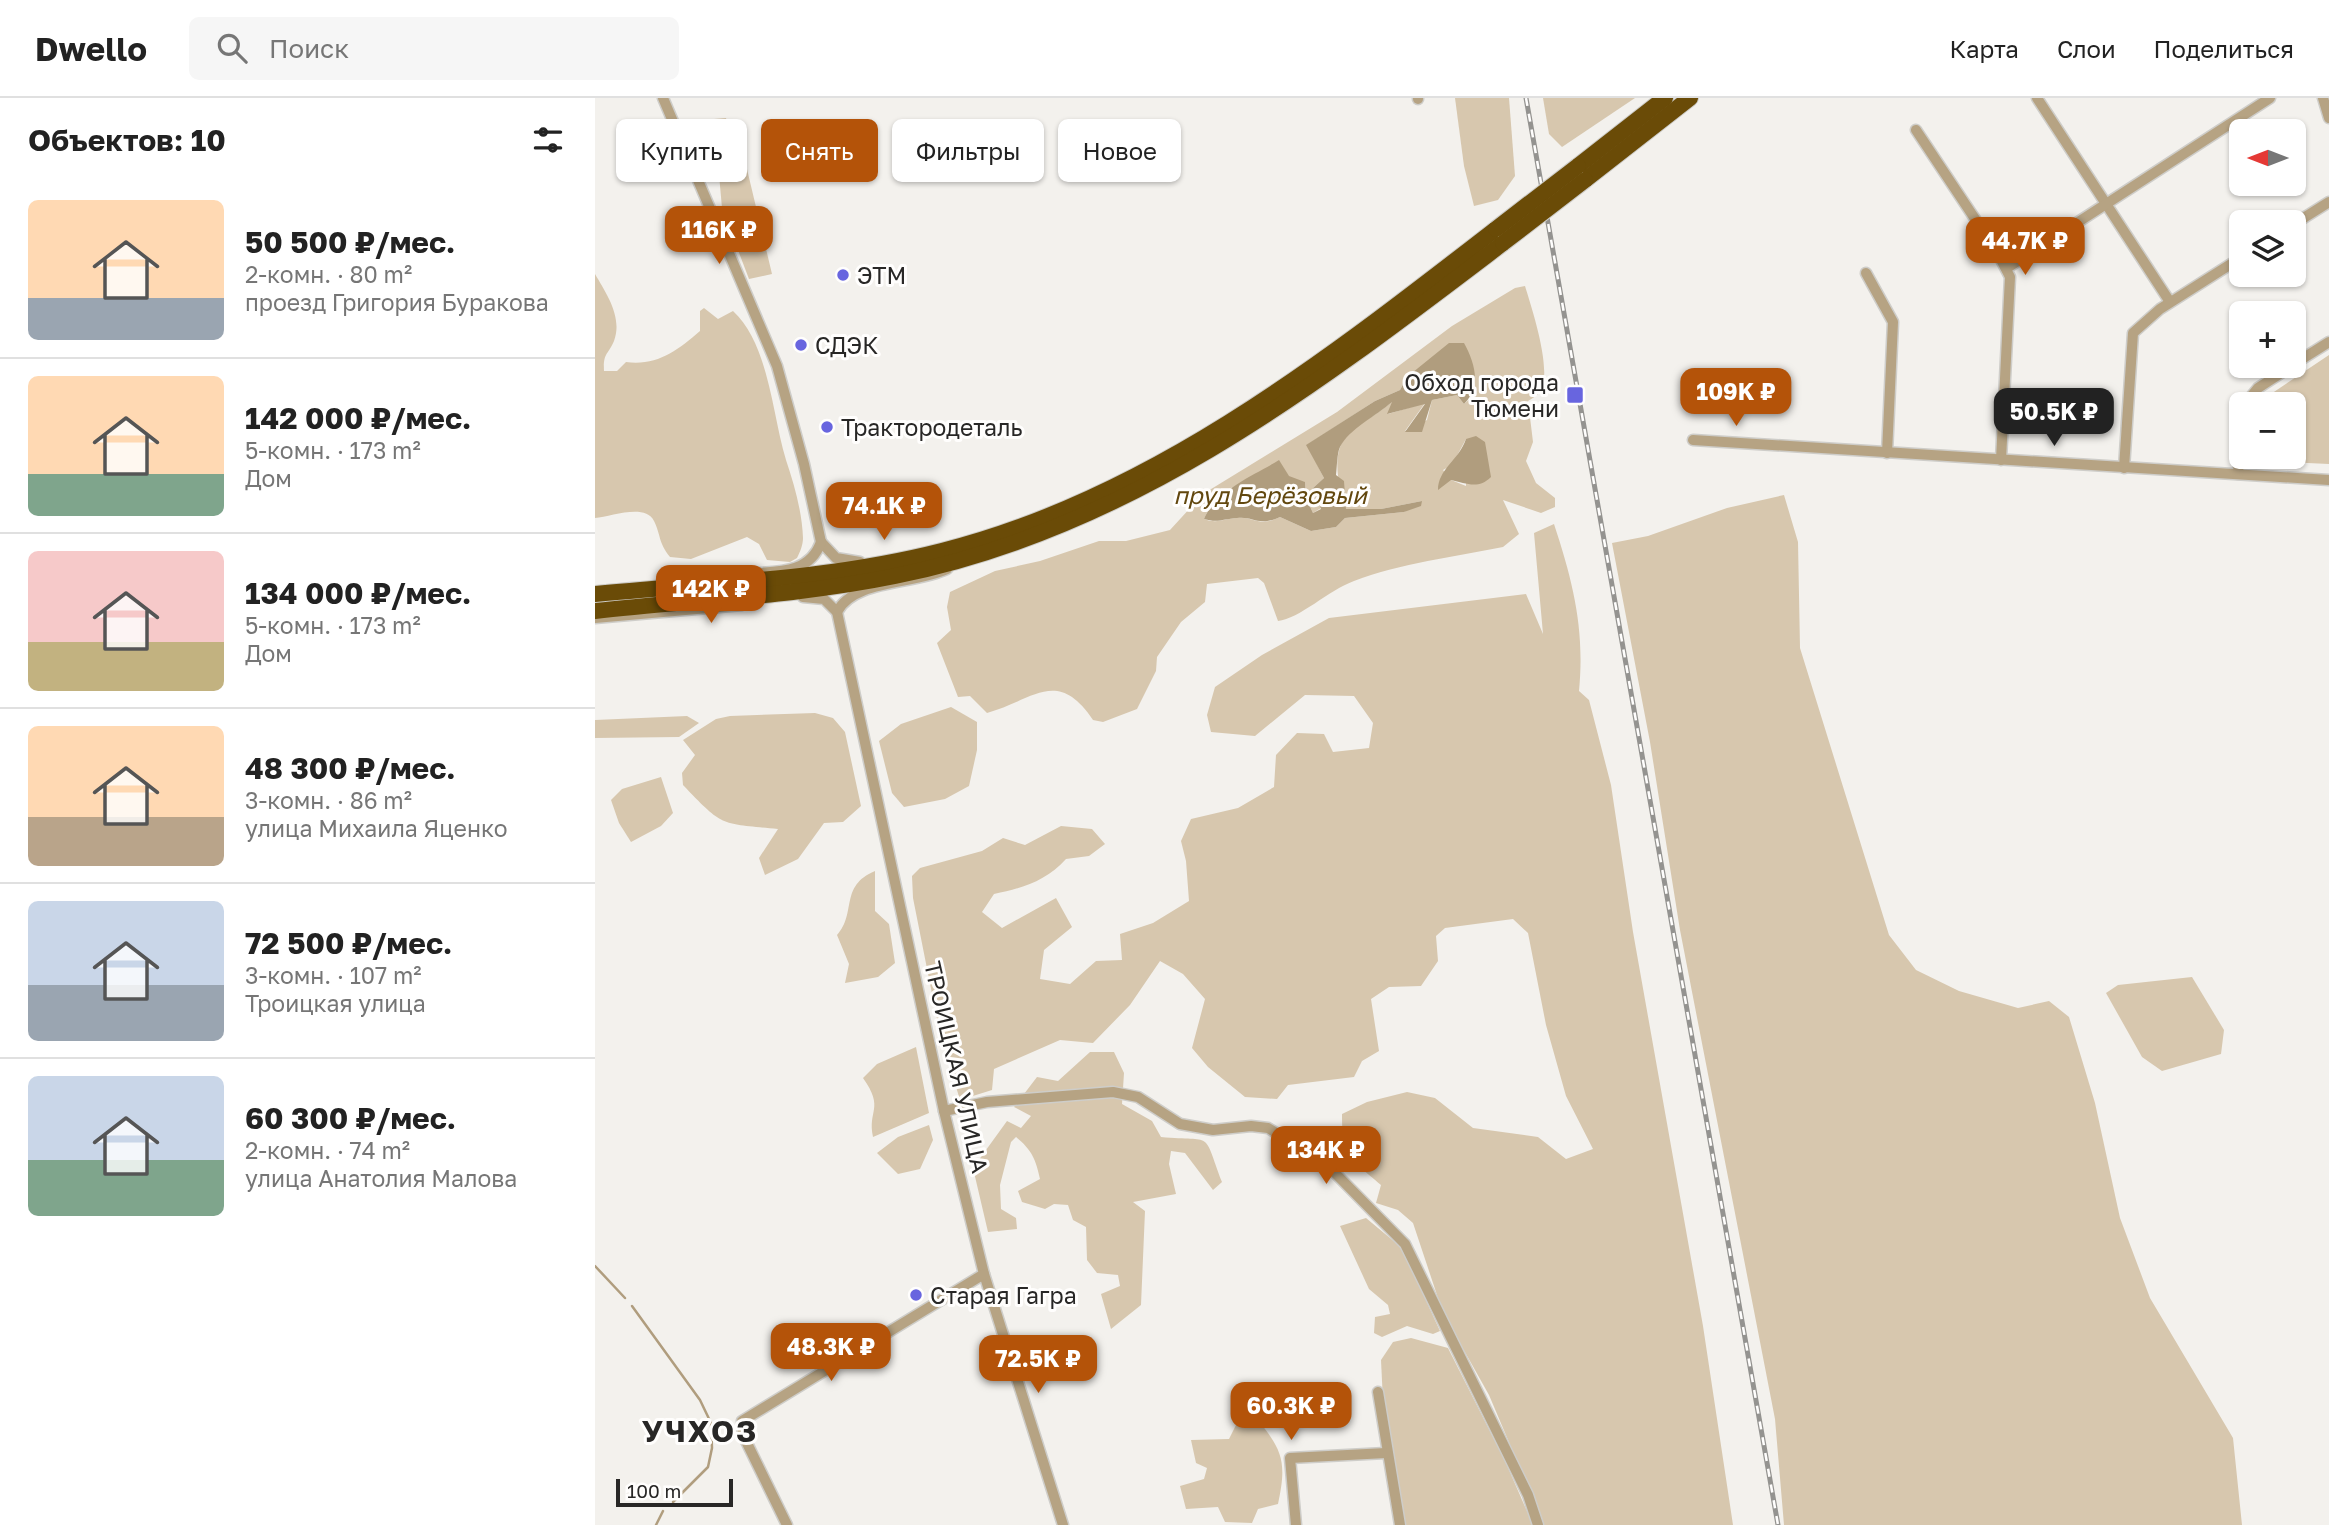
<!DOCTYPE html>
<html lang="ru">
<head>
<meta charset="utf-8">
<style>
	:root { --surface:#fff; --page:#f6f6f6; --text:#222; --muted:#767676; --line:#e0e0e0; --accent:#b45309 }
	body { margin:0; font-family:"Golos Text",sans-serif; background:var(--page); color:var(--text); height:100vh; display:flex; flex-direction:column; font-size:26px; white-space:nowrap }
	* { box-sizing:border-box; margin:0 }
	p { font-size:23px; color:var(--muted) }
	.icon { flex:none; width:38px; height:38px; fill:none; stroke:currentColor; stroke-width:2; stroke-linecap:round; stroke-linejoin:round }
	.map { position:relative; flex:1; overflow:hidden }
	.sheet { display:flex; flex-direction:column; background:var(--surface); width:595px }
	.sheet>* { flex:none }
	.guide { position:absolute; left:21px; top:21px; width:665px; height:63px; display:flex; gap:14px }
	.needle { width:46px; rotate:270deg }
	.buttons { position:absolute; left:1634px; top:21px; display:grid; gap:14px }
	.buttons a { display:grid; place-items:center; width:77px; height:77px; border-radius:10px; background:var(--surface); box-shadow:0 2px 5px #0004; font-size:35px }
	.scale { position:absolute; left:21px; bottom:18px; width:117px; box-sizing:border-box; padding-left:7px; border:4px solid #282726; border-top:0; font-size:19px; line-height:24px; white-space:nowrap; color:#282726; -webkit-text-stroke:5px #fffefd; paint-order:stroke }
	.price { position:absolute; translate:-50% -60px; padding:0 16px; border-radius:14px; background:var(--accent); color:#fff; font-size:23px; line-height:46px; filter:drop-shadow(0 2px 4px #0008) }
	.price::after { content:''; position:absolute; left:50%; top:42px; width:21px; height:16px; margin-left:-10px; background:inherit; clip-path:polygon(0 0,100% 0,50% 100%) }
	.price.selected { background:#222; color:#fff }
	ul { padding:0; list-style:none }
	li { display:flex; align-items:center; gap:21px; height:175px; padding:0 28px }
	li+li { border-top:2px solid var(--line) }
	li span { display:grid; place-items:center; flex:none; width:196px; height:140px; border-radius:10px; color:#555 }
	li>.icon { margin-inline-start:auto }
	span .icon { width:84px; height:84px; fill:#fffc; stroke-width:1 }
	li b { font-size:30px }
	h2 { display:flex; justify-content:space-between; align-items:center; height:84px; padding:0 28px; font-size:30px }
	.chip { padding:0 24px; border-radius:10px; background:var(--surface); box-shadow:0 2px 5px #0004; font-size:24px; line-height:63px }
	.chip.selected { background:var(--accent); color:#fff }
	header { display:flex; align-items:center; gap:42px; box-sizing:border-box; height:98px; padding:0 35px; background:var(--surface); border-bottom:2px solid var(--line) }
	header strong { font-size:33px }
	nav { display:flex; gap:38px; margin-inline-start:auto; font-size:24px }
	.search { width:490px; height:63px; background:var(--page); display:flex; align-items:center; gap:18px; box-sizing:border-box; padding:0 24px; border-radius:10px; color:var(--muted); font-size:26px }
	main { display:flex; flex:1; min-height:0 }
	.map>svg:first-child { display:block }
	.green { fill:#d7c7ae; fill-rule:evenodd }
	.water { fill:#b09d7e }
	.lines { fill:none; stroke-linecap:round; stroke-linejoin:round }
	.stream { stroke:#b09d7e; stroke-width:2.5 }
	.minor-casing { stroke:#cecdc9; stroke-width:13 }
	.highway-casing { stroke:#cecdc9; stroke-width:18 }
	.minor { stroke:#b6a383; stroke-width:10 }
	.highway { stroke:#6a4b07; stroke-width:16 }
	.rail-casing { stroke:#949390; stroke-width:5 }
	.rail { stroke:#fffefd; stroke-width:2.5; stroke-dasharray:8; stroke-linecap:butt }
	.highway-bridge-casing { stroke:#cecdc9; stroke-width:18; stroke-linecap:butt }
	.highway-bridge { stroke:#6a4b07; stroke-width:16 }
	.poi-dot { fill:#6865df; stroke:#fffefd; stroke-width:2.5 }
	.labels { text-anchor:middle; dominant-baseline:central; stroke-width:6; stroke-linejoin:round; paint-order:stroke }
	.poi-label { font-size:23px; fill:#282726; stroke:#fffefd; text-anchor:start }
	.street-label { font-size:23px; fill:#282726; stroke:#fffefd }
	.water-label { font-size:24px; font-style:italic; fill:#62470e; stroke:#fffefd }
	.district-label { font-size:30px; font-weight:bold; letter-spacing:2px; fill:#282726; stroke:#fffefd }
</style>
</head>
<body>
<header>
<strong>Dwello</strong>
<div class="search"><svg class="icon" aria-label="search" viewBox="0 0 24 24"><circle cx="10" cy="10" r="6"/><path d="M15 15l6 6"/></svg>Поиск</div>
<nav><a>Карта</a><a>Слои</a><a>Поделиться</a></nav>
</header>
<main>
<section class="sheet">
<h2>Объектов: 10<svg class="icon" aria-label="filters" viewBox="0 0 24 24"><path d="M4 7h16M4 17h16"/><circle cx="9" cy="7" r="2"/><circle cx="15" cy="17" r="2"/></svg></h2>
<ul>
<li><span style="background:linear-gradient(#ffd9b3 70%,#9aa5b1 0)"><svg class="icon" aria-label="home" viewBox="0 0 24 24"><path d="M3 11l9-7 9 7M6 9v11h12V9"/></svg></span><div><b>50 500 ₽/мес.</b><p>2-комн. · 80 m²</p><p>проезд Григория Буракова</p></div></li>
<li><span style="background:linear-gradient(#ffd9b3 70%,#7fa58c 0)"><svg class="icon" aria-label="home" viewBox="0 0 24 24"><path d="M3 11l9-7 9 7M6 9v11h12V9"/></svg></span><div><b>142 000 ₽/мес.</b><p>5-комн. · 173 m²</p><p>Дом</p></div></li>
<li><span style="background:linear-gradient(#f6c9c9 65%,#c2b280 0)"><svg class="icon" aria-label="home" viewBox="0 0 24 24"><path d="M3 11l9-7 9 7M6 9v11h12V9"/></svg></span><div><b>134 000 ₽/мес.</b><p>5-комн. · 173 m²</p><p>Дом</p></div></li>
<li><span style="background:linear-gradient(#ffd9b3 65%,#b9a48a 0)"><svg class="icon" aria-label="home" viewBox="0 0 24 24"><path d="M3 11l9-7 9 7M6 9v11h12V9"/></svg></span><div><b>48 300 ₽/мес.</b><p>3-комн. · 86 m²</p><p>улица Михаила Яценко</p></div></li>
<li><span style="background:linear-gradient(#c9d6e8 60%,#9aa5b1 0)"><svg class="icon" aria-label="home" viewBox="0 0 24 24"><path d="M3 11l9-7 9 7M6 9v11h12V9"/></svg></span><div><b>72 500 ₽/мес.</b><p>3-комн. · 107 m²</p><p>Троицкая улица</p></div></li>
<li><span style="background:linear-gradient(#c9d6e8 60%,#7fa58c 0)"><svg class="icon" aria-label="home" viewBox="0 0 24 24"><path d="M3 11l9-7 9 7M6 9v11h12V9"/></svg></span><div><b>60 300 ₽/мес.</b><p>2-комн. · 74 m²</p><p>улица Анатолия Малова</p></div></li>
</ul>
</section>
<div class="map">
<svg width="1734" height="1427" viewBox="0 0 1734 1427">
	<rect width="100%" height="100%" fill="#f3f1ed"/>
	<!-- green -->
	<g class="green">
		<polygon points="860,0 914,0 920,78 903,102 879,108 869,68"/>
		<polygon points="948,0 1040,0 967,49 954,36"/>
		<polygon points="131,20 143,64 151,67 177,176 154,181 127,110 119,21"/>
		<path d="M0,176C11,195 28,219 19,243C13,257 8,255 9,273H22L31,264C62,268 82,253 105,233V213L109,210L123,221L138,213C174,246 177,316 191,362C199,386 207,413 208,440C208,447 205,454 202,460L195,464L172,462L164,446L152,439L96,461L75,459C63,444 66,437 59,423C50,405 16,419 0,420Z"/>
		<path d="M930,188C937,211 957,271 946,292C943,297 938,300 933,303L938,344L931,363L941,385L960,400V409L946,415L908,402L924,436L908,449C859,459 806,465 759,483C734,492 704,521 683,523L669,485L663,480L612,486L610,504L586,524L562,559L561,573L542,611L508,624L498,622C462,569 439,602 392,615L375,598L363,599L342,545L356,532L352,509L355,494L400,473L445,463L504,443H531L575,432L608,396L742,314L857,228L920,190ZM830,267L877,299L869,306L862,297L837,302L832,322L810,333L830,305L793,316L799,302C785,314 778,318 763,327C733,346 742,383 751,411H786L827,403L809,414L750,420L741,429L716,433L685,419C663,430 659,418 642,420C628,421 622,426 609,421C628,375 670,383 710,384L711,400L718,415L726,410L718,390L729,380L712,347L780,303L805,292L812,279ZM871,341V388L856,382L848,372L857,367Z"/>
		<polygon points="1734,257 1734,366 1652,362 1652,359 1699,359 1699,306 1661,306"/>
		<polygon points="1189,397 1203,444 1205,550 1294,837 1321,872 1364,893 1423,910 1454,903 1474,919 1500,1005 1525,1120 1555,1200 1638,1340 1647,1427 1189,1427 1180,1321 1085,832 1055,644 1017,445 1053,438 1132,410"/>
		<path d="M959,426C978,484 990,531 984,593L994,602L1016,687L1038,834L1108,1228L1138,1427H949L894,1297L848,1215L818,1125L803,1112L781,1105L786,1087C754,1059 747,1060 747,1016L772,1004L812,994L840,1000L878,1030L943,1039L971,1061L998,1051L971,998L951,927L933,835L918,821L850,830L841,838L843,863L826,888L794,889L776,901L784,953L767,963L759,979L693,987L682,1001L650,999L613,969L597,950L610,901L588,876L565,863L535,907L498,945L465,942L399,971L397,992L365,1002L345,936L318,800L317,778L325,770L387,753L408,740L430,747L466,728L497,731L510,746L494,758L471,761C451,783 428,790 399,796L387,814L407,830L461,800L477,829L449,852L445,881L475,886L501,863L527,862L525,836L558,825L594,803L591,763L586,743L596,721L643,710L679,689L681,657L702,635L729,636L738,654L774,650L778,625L759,598L710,597L660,638L616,634L612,617L620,589L667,557L734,520L931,496L948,536L939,435Z"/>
		<polygon points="356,609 382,624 382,652 374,688 350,701 309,709 297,695 284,643 306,626"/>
		<path d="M220,615L238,620L250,634L266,708L248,724L229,725L203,761L170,777L164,760L183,731C125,725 129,730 88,687L87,675L100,657L88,642L121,621L135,618Z"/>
		<polygon points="92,618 104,625 84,639 0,640 0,622"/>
		<polygon points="66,679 78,715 66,728 36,744 24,725 16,702 27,691"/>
		<path d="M280,773V813L294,826L300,865L283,879L250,885L254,866L242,837C262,815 244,788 280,773Z"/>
		<polygon points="1597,879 1629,932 1626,956 1567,973 1547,959 1511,895 1523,887"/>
		<path d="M321,949L334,1015L278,1039C272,1012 290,1011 268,980L282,966Z"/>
		<path d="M495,954H519L529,975L527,1006L557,1023L566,1039C620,1044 607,1031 627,1084L618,1092L590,1055L576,1053L574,1066L581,1096L538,1104L550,1113L546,1207L516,1231L506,1196L525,1188L523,1177L502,1175L492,1162L491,1129L478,1122L473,1107L459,1106L450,1111L427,1104L423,1093L445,1081C441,1062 437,1052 421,1039L416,1044L405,1087L406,1111L421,1120L422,1131L393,1134L378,1070L412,1023L426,1030L436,1018L419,1009L442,979L463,983Z"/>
		<polygon points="334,1027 338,1042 325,1071 303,1076 282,1055 303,1039"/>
		<polygon points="771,1120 807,1150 845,1233 838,1236 812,1228 787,1239 779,1235 780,1219 795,1216 793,1207 774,1191 745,1128"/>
		<polygon points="816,1240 853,1250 911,1365 938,1427 807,1427 789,1324 786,1262 798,1244"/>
		<path d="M661,1320C688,1352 692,1364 683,1406L663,1411L657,1425L630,1424L623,1409L591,1411L585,1388L609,1381L612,1370L601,1365L596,1342L634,1341L643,1323Z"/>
	</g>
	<!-- water -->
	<g class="water">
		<path d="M854,245H869C880,265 887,289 869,306L862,297L837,302L827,334H810L830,306L792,316L797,304C781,318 754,331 745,349C742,355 742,369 741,377L749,383L751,411H786L827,403L826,408L809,414L750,420L741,429L716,433L685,419C663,429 659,418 642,420C628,421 623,425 609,421C621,392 658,378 684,362L694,378L710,384L711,400L718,415L726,411L718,390L729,380L711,347L780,303L805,292L812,279Z"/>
		<path d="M881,338L890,344L896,379C883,392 871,385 856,382L843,392C843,371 864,362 871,341Z"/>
	</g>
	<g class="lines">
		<!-- stream -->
		<g class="stream">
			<polyline points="0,1168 30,1200"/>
			<polyline points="37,1208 105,1302 116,1325 117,1350 113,1369 78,1404"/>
			<polyline points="61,1427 68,1413"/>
		</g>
		<defs>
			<g id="minor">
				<polyline points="68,0 182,268 209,366 226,444"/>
				<polyline points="823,0 823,1"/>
				<polyline points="1442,0 1575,204"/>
				<polyline points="1728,0 1734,20"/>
				<polyline points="1321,32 1402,154 1415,179 1406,362"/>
				<polyline points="1699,126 1734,104"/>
				<polyline points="1412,170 1675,0"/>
				<polyline points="1271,175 1298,224 1292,355"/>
				<polyline points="1699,266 1734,244"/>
				<polyline points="1650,306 1663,290 1697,268"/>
				<polyline points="1098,342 1734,382"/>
				<polyline points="1529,370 1538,235 1565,211 1647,159"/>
				<polyline points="1643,376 1647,316"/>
				<polyline points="226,444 241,460 265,464"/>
				<path d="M148,476C179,473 214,478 226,444"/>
				<polyline points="208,499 229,501 242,514 349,1013 389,1176 468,1427"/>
				<path d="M242,514C259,481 319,487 352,471"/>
				<polyline points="0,520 147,507"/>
				<polyline points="349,1013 392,1004 518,994 543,999 585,1026 618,1032 656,1028 673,1030 693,1042 737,1072 810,1146 933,1397 943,1427"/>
				<polyline points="783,1294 805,1427"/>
				<polyline points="192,1427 148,1337 147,1323 389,1176"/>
				<polyline points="701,1427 695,1360 791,1355"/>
			</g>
			<g id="highway">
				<polyline points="983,68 1070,0"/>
				<polyline points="990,82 1095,0"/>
				<path d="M0,496C115,485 234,482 347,453C557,400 733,261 901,131"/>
				<path d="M0,513C99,502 203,498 300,478C536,431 721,287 908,145"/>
			</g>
		</defs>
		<!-- minor casing -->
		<use href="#minor" class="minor-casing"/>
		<!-- highway casing -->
		<use href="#highway" class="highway-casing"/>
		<!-- minor -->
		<use href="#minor" class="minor"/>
		<!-- highway -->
		<use href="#highway" class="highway"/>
		<defs>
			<polyline id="rail" points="931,0 1183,1427"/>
		</defs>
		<!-- rail casing -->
		<use href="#rail" class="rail-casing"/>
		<!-- rail -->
		<use href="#rail" class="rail"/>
		<defs>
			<g id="highway-bridge">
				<polyline points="901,131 983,68"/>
				<polyline points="908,145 990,82"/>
			</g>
		</defs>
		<!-- highway-bridge casing -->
		<use href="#highway-bridge" class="highway-bridge-casing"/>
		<!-- highway-bridge -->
		<use href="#highway-bridge" class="highway-bridge"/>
	</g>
	<!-- markers -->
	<g class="poi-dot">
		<circle cx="248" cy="177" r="7"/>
		<circle cx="206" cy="247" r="7"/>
		<rect x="971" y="288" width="18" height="18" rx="3.5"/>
		<circle cx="232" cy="329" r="7"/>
		<circle cx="321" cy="1197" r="7"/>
	</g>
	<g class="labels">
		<!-- poi labels -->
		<g class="poi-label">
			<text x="262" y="177">ЭТМ</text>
			<text x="220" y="247">СДЭК</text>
			<text x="964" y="284" text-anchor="end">Обход города<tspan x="964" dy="26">Тюмени</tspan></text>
			<text x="246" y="329">Трактородеталь</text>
			<text x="335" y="1197">Старая Гагра</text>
		</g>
		<!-- street labels -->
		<g class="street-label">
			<text transform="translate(362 969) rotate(77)">ТРОИЦКАЯ УЛИЦА</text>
		</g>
		<!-- water labels -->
		<g class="water-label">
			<text x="675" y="396">пруд Берёзовый</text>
		</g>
		<!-- district labels -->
		<g class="district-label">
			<text x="105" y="1333">УЧХОЗ</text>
		</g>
	</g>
</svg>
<div class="buttons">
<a><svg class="needle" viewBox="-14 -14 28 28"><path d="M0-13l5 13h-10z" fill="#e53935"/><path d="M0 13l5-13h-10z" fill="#767676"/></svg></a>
<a><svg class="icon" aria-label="layers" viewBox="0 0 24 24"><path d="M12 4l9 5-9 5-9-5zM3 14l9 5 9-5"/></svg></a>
<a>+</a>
<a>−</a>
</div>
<div class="scale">100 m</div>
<b class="price" style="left:124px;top:168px">116K ₽</b>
<b class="price" style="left:1430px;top:179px">44.7K ₽</b>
<b class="price" style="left:1141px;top:330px">109K ₽</b>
<b class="price selected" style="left:1459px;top:350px">50.5K ₽</b>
<b class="price" style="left:289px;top:444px">74.1K ₽</b>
<b class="price" style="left:116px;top:527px">142K ₽</b>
<b class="price" style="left:731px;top:1088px">134K ₽</b>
<b class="price" style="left:236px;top:1285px">48.3K ₽</b>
<b class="price" style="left:443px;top:1297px">72.5K ₽</b>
<b class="price" style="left:696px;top:1344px">60.3K ₽</b>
<div class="guide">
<a class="chip">Купить</a>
<a class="chip selected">Снять</a>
<a class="chip">Фильтры</a>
<a class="chip">Новое</a>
</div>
</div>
</main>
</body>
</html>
